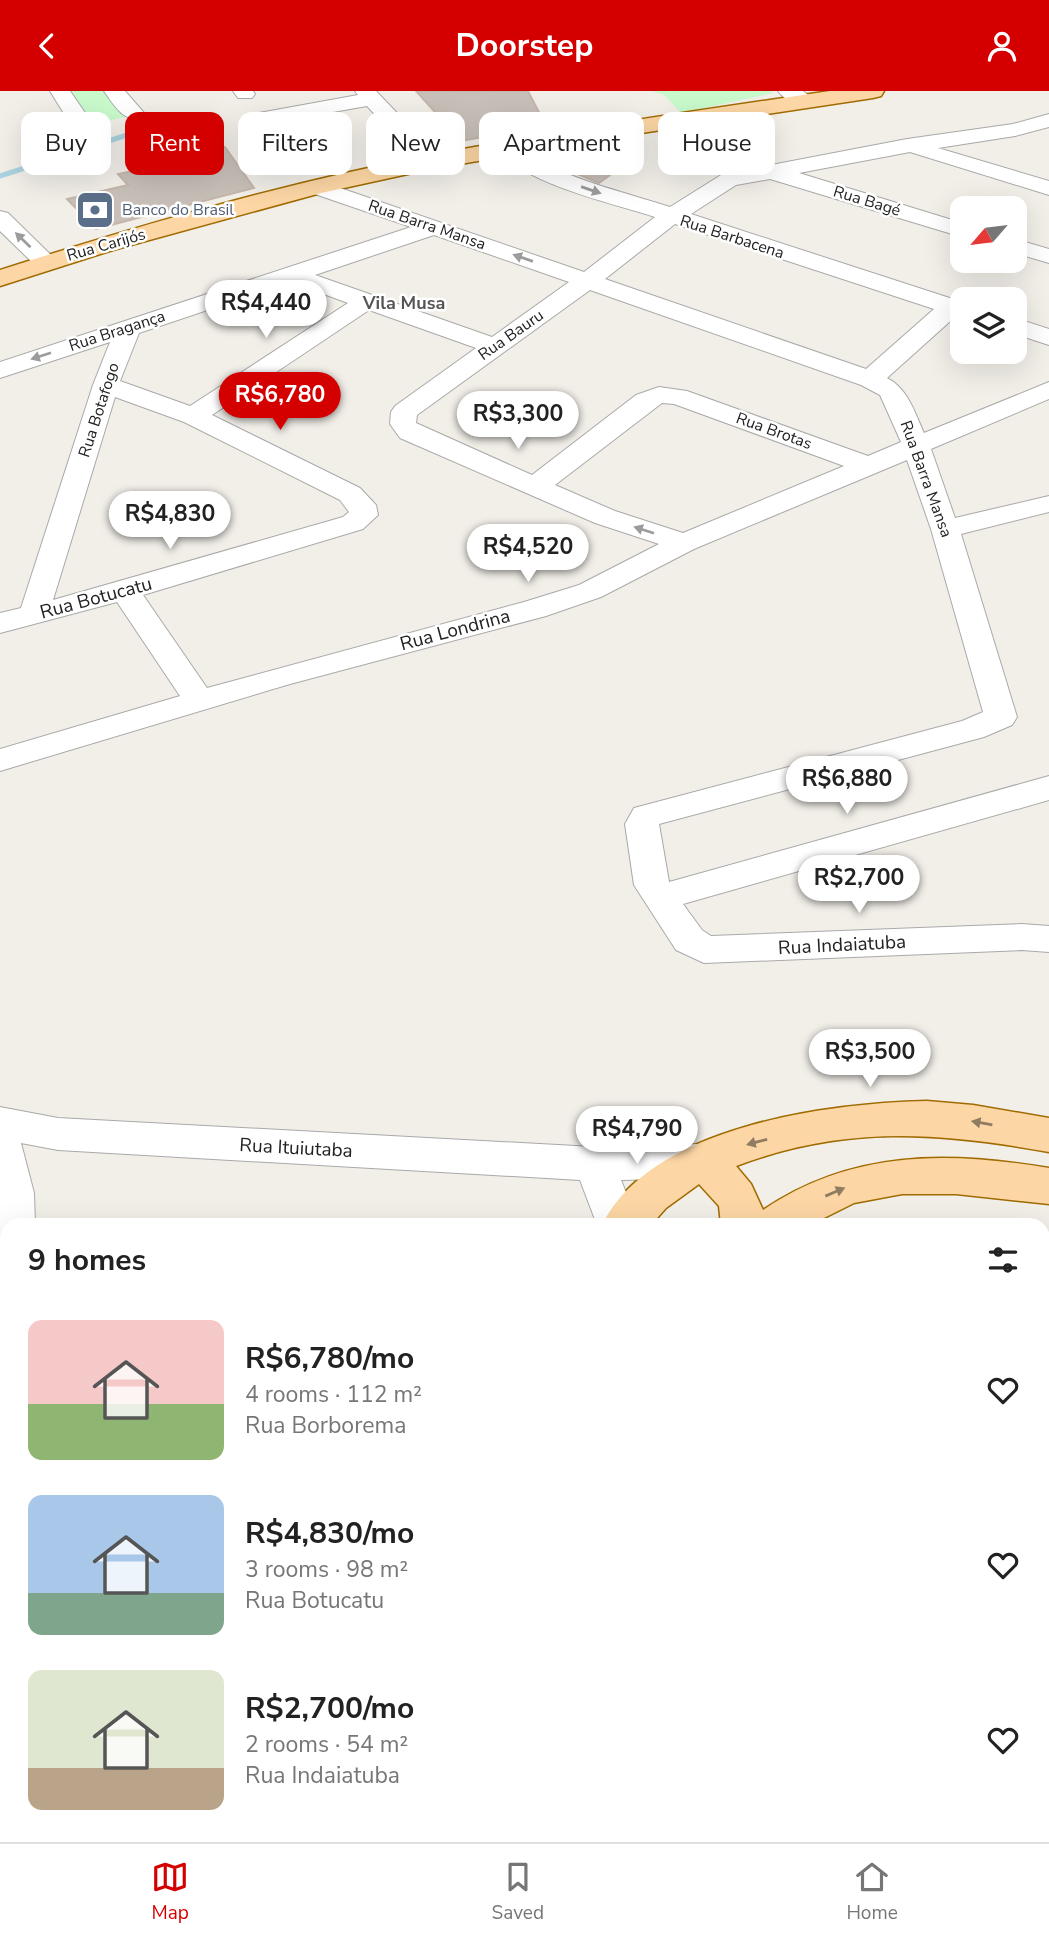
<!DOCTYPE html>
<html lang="en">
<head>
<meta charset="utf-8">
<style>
	:root { --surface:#fff; --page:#f6f6f6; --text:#222; --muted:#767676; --line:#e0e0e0; --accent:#d40000 }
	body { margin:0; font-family:"Nunito Sans",sans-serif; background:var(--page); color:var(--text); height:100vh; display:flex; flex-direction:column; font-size:26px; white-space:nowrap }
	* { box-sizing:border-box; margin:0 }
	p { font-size:23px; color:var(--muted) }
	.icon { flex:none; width:38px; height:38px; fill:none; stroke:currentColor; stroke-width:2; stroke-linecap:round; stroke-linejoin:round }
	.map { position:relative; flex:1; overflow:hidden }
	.panel { position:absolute; left:0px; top:1127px; width:1050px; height:625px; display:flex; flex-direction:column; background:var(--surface); border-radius:21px 21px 0 0; box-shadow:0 7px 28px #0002 }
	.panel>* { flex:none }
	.guide { position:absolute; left:21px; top:21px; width:1008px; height:63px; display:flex; gap:14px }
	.needle { width:46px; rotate:242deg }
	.tools { position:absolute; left:950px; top:105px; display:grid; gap:14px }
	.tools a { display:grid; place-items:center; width:77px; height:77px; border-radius:14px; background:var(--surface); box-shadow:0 7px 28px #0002; font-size:35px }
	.price { position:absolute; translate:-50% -60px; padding:0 16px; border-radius:24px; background:#fff; color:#222; font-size:23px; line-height:46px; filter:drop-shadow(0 2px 4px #0008) }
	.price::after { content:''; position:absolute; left:50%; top:42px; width:21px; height:16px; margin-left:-10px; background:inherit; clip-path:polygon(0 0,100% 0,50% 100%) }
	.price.on { background:var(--accent); color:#fff }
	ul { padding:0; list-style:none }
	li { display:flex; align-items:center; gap:21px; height:175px; padding:0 28px }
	li span { display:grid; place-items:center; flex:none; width:196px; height:140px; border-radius:14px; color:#555 }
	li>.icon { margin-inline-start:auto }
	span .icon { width:84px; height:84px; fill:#fffc; stroke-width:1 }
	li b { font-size:30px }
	h2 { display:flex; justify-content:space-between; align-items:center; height:84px; padding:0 28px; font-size:30px }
	.chip { padding:0 24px; border-radius:14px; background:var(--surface); box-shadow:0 7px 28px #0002; font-size:24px; line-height:63px }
	.chip.on { background:var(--accent); color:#fff }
	header { display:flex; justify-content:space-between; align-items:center; height:91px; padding:0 28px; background:var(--accent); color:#fff; font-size:32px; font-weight:700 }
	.tabs { display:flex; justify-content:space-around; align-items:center; height:98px; border-top:2px solid var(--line); background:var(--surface); font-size:19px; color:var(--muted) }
	.tabs a { display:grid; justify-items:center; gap:4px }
	.tabs .on { color:var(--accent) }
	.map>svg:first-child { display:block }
	.park { fill:#c8facc }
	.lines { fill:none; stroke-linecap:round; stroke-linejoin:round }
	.stream { stroke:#aad3df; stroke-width:5 }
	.building { fill:#c7bfb8; stroke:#c4b6ab; stroke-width:2 }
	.minor-casing { stroke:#a9a9a9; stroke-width:2 }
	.major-casing { stroke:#a06b00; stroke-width:3 }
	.minor { fill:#fff; fill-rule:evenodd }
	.major { fill:#fcd6a4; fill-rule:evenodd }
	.oneway { fill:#9c9c9c }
	.oneway2 { fill:#8f7c63 }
	.labels { text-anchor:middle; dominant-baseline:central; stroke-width:5; stroke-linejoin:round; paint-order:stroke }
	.far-street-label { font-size:16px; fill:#222; stroke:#fff }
	.far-service-label { font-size:16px; fill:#4e5e75; stroke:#fff; text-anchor:start }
	.far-neighbourhood-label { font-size:18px; font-weight:bold; fill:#555; stroke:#fff }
	.street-label { font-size:19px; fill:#222; stroke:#fff }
</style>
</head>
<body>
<header><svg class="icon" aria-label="back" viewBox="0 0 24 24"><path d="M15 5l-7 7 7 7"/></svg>Doorstep<svg class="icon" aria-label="person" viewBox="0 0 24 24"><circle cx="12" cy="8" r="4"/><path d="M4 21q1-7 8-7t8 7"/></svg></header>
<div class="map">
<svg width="1049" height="1751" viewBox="0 0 1049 1751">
	<rect width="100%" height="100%" fill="#f2efe9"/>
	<!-- park -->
	<g class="park">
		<polygon points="68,0 109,0 129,25 90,34"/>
		<polygon points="652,0 770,0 773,2 681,22 664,4"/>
	</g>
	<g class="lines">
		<!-- stream -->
		<polyline class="stream" points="0,85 152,36"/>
	</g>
	<!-- building -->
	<g class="building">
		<polygon points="416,0 528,0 546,35 461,50"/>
		<polygon points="583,55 626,72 599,92 546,70 550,60"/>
		<polygon points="225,56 254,97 96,138 67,108 128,94 118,83 174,71 171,67"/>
	</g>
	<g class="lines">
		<defs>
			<g id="minor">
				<polygon points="50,0 70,0 92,32 89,37 73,37"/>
				<path d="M104,0H125L145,23L141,27C124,32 113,13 104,0Z"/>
				<polygon points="233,0 253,0 255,3 252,7 238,7"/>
				<polygon points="355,0 376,0 439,66 442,71 439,76 423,76 367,15 259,34 251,33 248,28 251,23 259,22 358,4"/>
				<path d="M778,0H803L816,10L813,14C801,18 785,10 778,0Z"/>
				<path d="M1049,23V36L1015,45L938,57L1049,90V104L910,61L799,82L962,132V146L770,88L736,94L691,123L962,211V226L956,225L887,287C908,298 914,320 924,342L1049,291V308L931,358L955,427L1049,405V421L961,443L1017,626L1012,634L984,646L659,733L669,791L1049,685V709L683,813L702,839L711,845L1022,833L1049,835V861L1022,859L704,872L676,859L634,794L625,733L634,717L962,630L983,621L931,438L907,369L694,458L601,506L546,525L290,593L0,680V658L180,605L117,511L0,542V522L21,517L93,294L110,251L0,287V271L411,136L309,101L306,96L309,91L317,89L584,181L655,126C615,113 521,92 498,58L501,53C519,49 534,67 550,75C587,93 630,103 670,116L721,84L729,82L907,48L1013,33ZM675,133L934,218L866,278L605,188ZM434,144L569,191L492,246L315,184ZM291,191L348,212L190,315L120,290L139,242ZM590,199L861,294L880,304L901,351L868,365L687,300L659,296L636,304L532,384L416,332L417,324ZM369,219L476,257L395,315L391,321L390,333L400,347L595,432L659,453L579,494L524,511L207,597L143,504L363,438L378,424L376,414L360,397L212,324ZM115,306L184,331L340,409L349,421L343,426L53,509ZM662,312L674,313L844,375L683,442L615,420L555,394Z"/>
				<polygon points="0,120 8,122 54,167 58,172 54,177 38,177 0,140"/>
				<polygon points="1015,148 1049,158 1049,172 1015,162"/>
				<polygon points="1015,227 1049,238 1049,254 1015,243"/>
				<polygon points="0,1016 58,1027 594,1056 701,1053 715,1058 721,1070 715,1082 701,1087 621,1089 639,1134 597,1134 580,1089 58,1059 21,1052 34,1102 35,1134 7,1134 7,1197 0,1199"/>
				<polygon points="1043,1334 1049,1335 1049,1377 1043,1376"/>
				<polygon points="1043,1661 1049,1663 1049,1715 1043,1713"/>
			</g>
			<g id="major">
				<path d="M830,0H884L881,5L873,7L648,41L431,78L321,102L113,159L0,195V179C141,134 285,92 431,64C563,39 697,20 830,0Z"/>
				<path d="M927,1010L973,1014L1049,1027V1061C938,1041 845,1034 736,1075L751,1093L763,1119C851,1059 947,1060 1049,1077V1113L956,1103H902L854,1112L810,1134H721L719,1115L699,1093L666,1117L651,1134H602C650,1035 829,1012 927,1010Z"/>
				<polygon points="574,1745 628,1745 629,1751 573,1751"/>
				<polygon points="661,1745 715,1745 716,1751 660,1751"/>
			</g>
		</defs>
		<!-- minor casing -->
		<use href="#minor" class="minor-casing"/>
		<!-- major casing -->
		<use href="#major" class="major-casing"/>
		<!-- minor -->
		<use href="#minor" class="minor"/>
		<!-- major -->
		<use href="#major" class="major"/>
	</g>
	<!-- one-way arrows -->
	<defs><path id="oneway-solid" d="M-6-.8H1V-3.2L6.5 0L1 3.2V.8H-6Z" transform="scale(1.75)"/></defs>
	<g class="oneway">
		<use href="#oneway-solid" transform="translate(591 99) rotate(19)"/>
		<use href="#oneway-solid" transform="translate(23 149) rotate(-136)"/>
		<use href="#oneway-solid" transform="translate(523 167) rotate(-161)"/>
		<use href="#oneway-solid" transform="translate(41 265) rotate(162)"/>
		<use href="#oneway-solid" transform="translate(644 439) rotate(-162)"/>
	</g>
	<g class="oneway2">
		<use href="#oneway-solid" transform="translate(982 1032) rotate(-170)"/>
		<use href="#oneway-solid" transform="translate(757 1051) rotate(165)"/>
		<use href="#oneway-solid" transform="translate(835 1101) rotate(-23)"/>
	</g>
	<!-- icons -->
	<defs>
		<symbol id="bank-square" viewBox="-11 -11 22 22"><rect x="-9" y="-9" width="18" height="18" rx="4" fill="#5c6f8a" stroke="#fff"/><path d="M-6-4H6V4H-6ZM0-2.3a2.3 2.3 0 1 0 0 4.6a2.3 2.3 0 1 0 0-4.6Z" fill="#fff"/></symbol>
	</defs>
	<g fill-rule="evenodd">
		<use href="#bank-square" x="73" y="97" width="44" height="44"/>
	</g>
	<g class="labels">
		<!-- far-street labels -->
		<g class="far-street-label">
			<text transform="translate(867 110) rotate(17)">Rua Bagé</text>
			<text transform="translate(427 134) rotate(19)">Rua Barra Mansa</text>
			<text transform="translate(732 146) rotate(18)">Rua Barbacena</text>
			<text transform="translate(106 154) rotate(-16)">Rua Carijós</text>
			<text transform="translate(117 240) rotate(-18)">Rua Bragança</text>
			<text transform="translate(511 244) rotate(-35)">Rua Bauru</text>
			<text transform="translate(99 319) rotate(-72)">Rua Botafogo</text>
			<text transform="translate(774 340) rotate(20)">Rua Brotas</text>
			<text transform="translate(926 388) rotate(70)">Rua Barra Mansa</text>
		</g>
		<!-- far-service labels -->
		<g class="far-service-label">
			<text x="122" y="119">Banco do Brasil</text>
		</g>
		<!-- far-neighbourhood labels -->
		<g class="far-neighbourhood-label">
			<text x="404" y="212">Vila Musa</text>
		</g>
		<!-- street labels -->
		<g class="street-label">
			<text transform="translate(96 507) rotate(-15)">Rua Botucatu</text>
			<text transform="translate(455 539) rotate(-15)">Rua Londrina</text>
			<text transform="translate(842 854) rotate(-3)">Rua Indaiatuba</text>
			<text transform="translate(296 1057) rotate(3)">Rua Ituiutaba</text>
		</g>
	</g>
</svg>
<div class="tools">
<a><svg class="needle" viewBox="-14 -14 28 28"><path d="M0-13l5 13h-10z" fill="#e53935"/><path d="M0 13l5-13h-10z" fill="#767676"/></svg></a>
<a><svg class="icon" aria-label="layers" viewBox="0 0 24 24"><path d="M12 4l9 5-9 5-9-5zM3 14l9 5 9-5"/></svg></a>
</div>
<b class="price" style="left:266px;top:249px">R$4,440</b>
<b class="price on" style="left:280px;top:341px">R$6,780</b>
<b class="price" style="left:518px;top:360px">R$3,300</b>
<b class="price" style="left:170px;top:460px">R$4,830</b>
<b class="price" style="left:528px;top:493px">R$4,520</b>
<b class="price" style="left:847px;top:725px">R$6,880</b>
<b class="price" style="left:859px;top:824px">R$2,700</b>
<b class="price" style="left:870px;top:998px">R$3,500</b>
<b class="price" style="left:637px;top:1075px">R$4,790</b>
<div class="guide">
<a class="chip">Buy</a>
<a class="chip on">Rent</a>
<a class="chip">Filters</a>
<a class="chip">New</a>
<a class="chip">Apartment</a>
<a class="chip">House</a>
</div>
<section class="panel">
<h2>9 homes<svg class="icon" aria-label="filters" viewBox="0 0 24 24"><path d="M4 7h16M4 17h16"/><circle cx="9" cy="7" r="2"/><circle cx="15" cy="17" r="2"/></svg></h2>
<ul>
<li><span style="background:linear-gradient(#f6c9c9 60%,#8fb573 0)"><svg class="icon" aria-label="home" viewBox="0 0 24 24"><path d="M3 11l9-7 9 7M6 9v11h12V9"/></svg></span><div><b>R$6,780/mo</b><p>4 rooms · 112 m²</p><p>Rua Borborema</p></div><svg class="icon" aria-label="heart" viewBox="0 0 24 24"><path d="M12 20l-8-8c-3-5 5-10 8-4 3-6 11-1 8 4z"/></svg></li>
<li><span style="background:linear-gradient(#a9c7e8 70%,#7fa58c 0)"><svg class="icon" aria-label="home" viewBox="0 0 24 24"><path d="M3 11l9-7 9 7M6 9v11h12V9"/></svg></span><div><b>R$4,830/mo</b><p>3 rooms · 98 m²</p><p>Rua Botucatu</p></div><svg class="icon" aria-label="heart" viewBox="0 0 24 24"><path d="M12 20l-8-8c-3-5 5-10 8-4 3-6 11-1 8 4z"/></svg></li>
<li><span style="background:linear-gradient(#dfe7d0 70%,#b9a48a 0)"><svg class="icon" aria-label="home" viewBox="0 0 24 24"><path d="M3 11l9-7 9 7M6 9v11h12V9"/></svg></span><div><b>R$2,700/mo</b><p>2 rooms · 54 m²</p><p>Rua Indaiatuba</p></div><svg class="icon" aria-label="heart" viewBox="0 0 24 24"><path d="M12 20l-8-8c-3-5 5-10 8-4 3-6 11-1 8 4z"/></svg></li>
</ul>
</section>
</div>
<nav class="tabs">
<a class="on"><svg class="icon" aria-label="map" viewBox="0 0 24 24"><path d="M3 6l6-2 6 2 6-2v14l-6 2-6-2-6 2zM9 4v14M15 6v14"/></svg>Map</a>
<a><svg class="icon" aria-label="saved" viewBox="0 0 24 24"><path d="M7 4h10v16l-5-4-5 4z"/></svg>Saved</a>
<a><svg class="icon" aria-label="home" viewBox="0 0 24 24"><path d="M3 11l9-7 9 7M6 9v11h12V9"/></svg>Home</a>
</nav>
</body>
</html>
